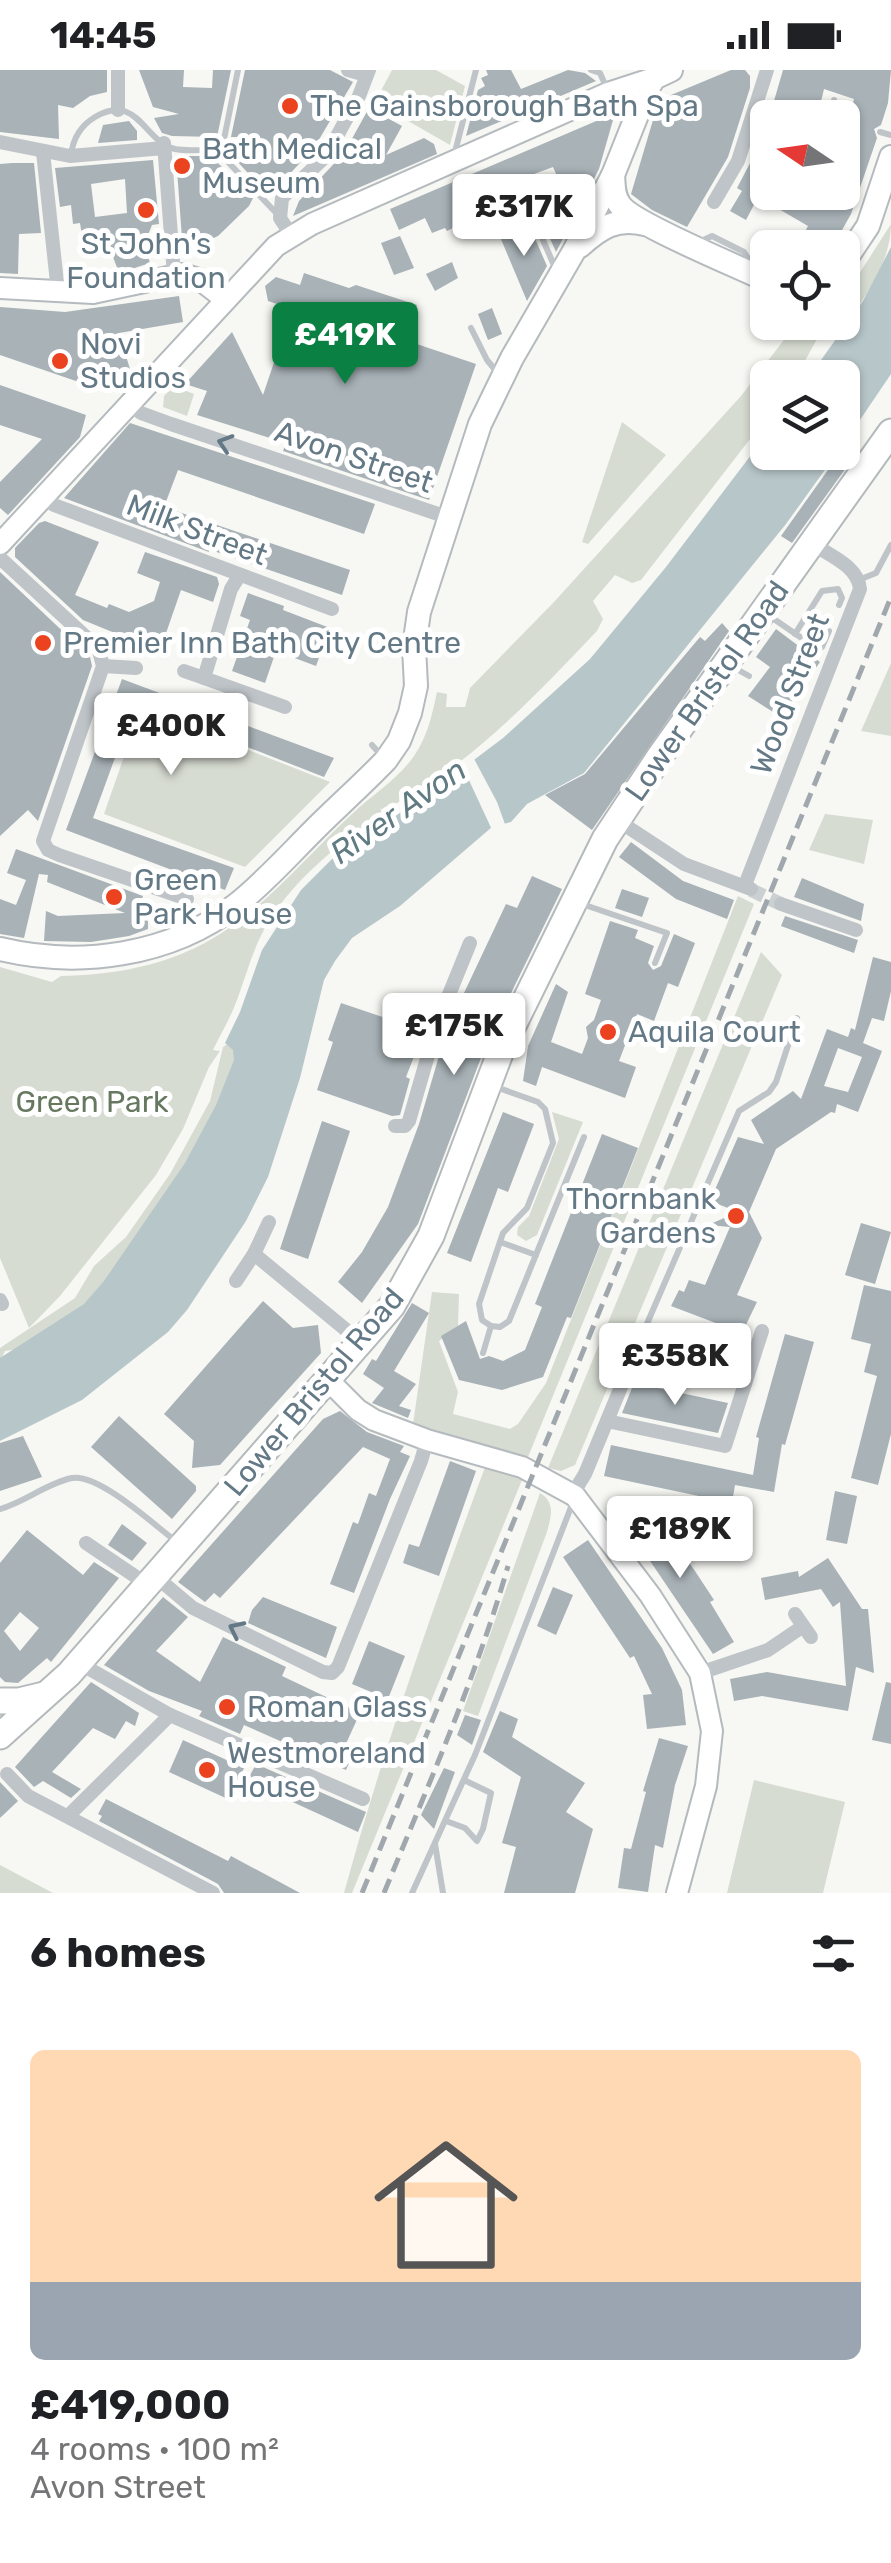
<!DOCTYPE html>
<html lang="en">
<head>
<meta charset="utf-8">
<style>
	:root { --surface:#fff; --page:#f2f2f2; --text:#202124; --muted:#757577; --line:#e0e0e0; --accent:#0b8043 }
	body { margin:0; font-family:Rubik,sans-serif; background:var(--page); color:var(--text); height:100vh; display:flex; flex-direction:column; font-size:38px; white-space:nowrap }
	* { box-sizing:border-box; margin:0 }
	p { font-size:32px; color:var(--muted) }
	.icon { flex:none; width:55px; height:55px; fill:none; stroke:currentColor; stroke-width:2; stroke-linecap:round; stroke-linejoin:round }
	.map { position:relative; height:1823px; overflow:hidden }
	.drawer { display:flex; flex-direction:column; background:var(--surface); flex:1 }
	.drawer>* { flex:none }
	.needle { width:65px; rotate:283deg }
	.fabs { position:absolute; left:750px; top:30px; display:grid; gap:20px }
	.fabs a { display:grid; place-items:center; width:110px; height:110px; border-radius:15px; background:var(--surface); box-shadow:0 2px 8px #0004; font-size:50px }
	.price { position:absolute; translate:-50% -85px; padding:0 22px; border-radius:10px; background:#fff; color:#222; font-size:32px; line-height:65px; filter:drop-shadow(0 2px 5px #0008) }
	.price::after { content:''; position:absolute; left:50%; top:60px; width:30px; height:22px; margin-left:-15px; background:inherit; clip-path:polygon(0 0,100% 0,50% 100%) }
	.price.current { background:var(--accent); color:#fff }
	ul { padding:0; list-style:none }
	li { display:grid; align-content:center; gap:20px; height:530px; padding:0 30px }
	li+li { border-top:2px solid var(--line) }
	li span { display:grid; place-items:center; height:310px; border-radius:15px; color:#555 }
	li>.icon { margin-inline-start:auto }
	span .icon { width:180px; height:180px; fill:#fffc; stroke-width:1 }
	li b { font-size:42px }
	h2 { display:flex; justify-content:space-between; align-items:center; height:120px; padding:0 30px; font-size:42px }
	.status { display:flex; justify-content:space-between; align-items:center; height:70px; padding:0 50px; background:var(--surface); direction:ltr }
	.status svg { height:28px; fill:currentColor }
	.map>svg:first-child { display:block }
	.green { fill:#d7dcd2 }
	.water { fill:#b7c6c9 }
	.pier { fill:#f7f7f3 }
	.building { fill:#a8b2b7; fill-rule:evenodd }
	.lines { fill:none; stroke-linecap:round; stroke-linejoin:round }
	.street-tunnel { stroke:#cbd1d2; stroke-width:14; stroke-dasharray:14 7; stroke-linecap:butt }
	.secondary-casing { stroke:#b4babe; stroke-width:24 }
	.primary-casing { stroke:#b5babe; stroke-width:26 }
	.highway-casing { stroke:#b4b9bc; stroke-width:29 }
	.lane { stroke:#bfc4c8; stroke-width:6 }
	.street { stroke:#bfc4c8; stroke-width:14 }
	.secondary { stroke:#fff; stroke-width:20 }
	.primary { stroke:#fff; stroke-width:22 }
	.highway { stroke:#fff; stroke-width:25 }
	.rail { stroke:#a0a8ae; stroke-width:5; stroke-dasharray:15 8; stroke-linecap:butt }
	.oneway { stroke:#647986 }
	.poi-dot { fill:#eb4320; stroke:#fff; stroke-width:4 }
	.labels { text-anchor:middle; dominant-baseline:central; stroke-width:10; stroke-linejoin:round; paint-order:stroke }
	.poi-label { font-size:30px; fill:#647986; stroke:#fff; text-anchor:start }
	.street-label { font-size:30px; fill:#647986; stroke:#fff }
	.park-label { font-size:30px; fill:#667860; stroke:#fff }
	.water-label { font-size:32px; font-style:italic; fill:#607b82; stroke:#fff }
</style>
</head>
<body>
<div class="status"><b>14:45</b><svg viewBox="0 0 49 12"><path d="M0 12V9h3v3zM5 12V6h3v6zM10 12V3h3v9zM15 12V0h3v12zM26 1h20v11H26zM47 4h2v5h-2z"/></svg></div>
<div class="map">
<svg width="891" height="1823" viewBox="0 0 891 1823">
	<rect width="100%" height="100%" fill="#f7f7f3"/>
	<!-- green -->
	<g class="green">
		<polygon points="392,0 436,0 465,16 450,75 375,32"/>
		<path d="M891,154C891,196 859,235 836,269L834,253L842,252L843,229Z"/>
		<path d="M793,258L817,269L796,307L768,308L767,347L641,510L632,513L615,505L593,531L603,549L597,561C549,611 500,664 443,704C424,718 403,729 383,741L380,737L382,743C339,775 298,805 269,851C254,875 247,903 237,930C231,947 221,963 213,980L220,981L209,997L183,1059L156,1105L60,1226L29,1258L0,1188V897L52,912L61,906C108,905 152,898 195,878C258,848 302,790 352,744C372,725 398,709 414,686C427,667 432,646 437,622L447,624L446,637H465L470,618L554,532L741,326Z"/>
		<polygon points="174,316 194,324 187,346 163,337 164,326"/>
		<polygon points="622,352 666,385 588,474 582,472"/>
		<polygon points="891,593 891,666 861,661"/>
		<polygon points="141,638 330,712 245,797 104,744"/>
		<polygon points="825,744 873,750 864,794 809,780"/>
		<polygon points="738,826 754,834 528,1387 501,1385 412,1361 432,1222 459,1224 458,1257 439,1271 458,1322 453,1344 510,1359 518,1354 546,1313"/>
		<polygon points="761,882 782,905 575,1395 561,1401 548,1398"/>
		<polygon points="232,971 241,981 224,1032 115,1211 25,1278 5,1281 0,1292 0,1278 75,1228 94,1196 126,1167 170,1104 210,1031 223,977"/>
		<polygon points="552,1042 583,1052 537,1165 526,1171 517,1165 518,1157 529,1146 559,1069"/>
		<path d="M487,1392L522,1410L352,1823H344C384,1677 434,1534 487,1392Z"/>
		<path d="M540,1423C556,1433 551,1446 547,1462L478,1646L463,1641Z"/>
		<polygon points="754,1710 845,1732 823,1823 727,1823"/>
		<polygon points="0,1795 53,1823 0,1823"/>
	</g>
	<!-- water -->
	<g class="water">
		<polygon points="891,177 891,304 843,375 842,308 809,307 863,231"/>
		<polygon points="767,364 768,382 837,383 786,454 584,703 527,734 511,752 492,757 400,836 352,868 335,891 324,910 300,1008 268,1107 246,1151 187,1240 168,1262 82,1330 0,1371 0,1288 84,1234 104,1211 185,1093 216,1035 234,990 233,980 225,973 240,942 262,880 301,820 335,786 430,723 503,668 590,589 666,497"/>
	</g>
	<!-- pier -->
	<polygon class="pier" points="472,685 497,732 506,757 493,762 461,693"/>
	<!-- building -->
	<g class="building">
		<polygon points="0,0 107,0 107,22 90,26 73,38 58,35 59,69 0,62"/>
		<polygon points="139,0 184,0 183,17 212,18 213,0 231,0 217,67 172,66 162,63 154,48 179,44 153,37"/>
		<polygon points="245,0 330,0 353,12 314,78 269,126 235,89 239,67 231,67"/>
		<polygon points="486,0 511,0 521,19 568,0 585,3 596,11 466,66 478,20 485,16 481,8 488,5"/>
		<polygon points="731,0 745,0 750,6 750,18 728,87 687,157 652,140 631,124 659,30"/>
		<polygon points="783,0 891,0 888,33 881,55 874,59 877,68 851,144 832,178 796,178 808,156 758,127 746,150 730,141 742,121 737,118 768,59 768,122 802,122 823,129 825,122 842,122 842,57 852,57 855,54 855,48 850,44 854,29 824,19 817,48 769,48"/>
		<polygon points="369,38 402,56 386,85 424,68 434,74 437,84 293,146 299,131 344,83"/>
		<polygon points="615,43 599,99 556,182 541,148 570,135 553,97 523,108 534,134 520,140 510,117 479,130 483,139 457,151 459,155 447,161 445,158 432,163 425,148 399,160 390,139"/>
		<polygon points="129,51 137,61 137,70 98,73 103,55"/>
		<polygon points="176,86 208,86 215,90 253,128 249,136 218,166 183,182"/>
		<path d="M153,90L159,154L152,155L148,165H142L150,193L119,203L109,176L84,179L80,153L73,154L71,135L60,137L55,98ZM125,109L127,143L95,147L91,114Z"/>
		<polygon points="12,93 34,93 41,163 19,164 18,204 0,203 0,94"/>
		<polygon points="510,156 515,165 525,167 533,164 547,196 527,231 498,162"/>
		<polygon points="400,166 414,198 394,205 381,173"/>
		<polygon points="452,192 458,208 435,221 426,204"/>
		<polygon points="304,203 349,218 356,215 417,235 405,270 476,294 429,430 283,381 286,373 197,345 207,321 185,314 232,262 263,325 292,239 268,231 265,216 276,207 300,215"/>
		<polygon points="179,226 183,252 119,263 133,309 128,316 114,321 105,321 0,285 0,237 65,242"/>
		<polygon points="492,238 502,264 488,270 478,244"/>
		<polygon points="0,315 86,345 80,367 8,445 0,438 0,412 42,369 0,355"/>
		<polygon points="130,353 375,434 364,464 178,400 164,437 350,500 342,525 208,479 209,482 64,428"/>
		<polygon points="835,390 846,398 792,473 781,466"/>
		<polygon points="45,451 99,472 75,525 107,538 109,534 129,542 154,531 160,512 137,503 145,482 217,507 219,514 213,532 181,520 165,566 162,572 149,577 83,550 15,487 15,478 39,453"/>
		<polygon points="0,502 90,587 92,596 38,751 28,740 0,766"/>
		<polygon points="248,523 284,536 283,540 330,558 316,596 276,581 265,613 232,601 250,550 240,546"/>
		<polygon points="722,553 729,561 592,760 545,725 585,704 700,567 705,571"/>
		<polygon points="776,559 820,592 781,647 748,626 770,597 756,587"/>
		<polygon points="122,609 334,688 324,707 135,633 93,748 234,798 225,820 66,760"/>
		<polygon points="631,772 683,811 734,830 727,849 676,829 619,787"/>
		<polygon points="16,779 143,826 136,845 148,851 148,859 129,866 91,872 44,871 46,841 58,846 125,843 47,812 48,805 39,804 24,868 0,864 0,829 16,835 26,810 7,803"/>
		<polygon points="532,806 562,819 487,972 418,1154 362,1233 338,1212 362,1182 388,1137 419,1054 447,959 506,834 517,838"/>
		<polygon points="802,808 864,834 861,851 794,827"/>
		<polygon points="622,819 649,828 642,847 615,838"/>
		<polygon points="785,846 858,870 854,883 781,856"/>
		<polygon points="610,851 638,860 635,868 654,876 648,893 653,900 661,896 674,864 695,873 678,917 668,913 654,951 637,944 619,991 636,997 625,1028 542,997 536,1016 523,1011 528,976 556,914 568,922 551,972 582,984 588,968 586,957 594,950 601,930 585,924"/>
		<path d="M873,887L891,892V921L884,951L872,948L863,973L882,981L858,1042L837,1034L835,1043L831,1042L776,1079L749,1142L762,1168L737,1225L757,1232L742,1263L671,1236L679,1220L684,1222L689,1210L705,1215L730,1157L708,1155L738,1142L710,1131L738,1067L764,1074L751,1050L793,1021L801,1029L827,959L848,967L851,958L855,960ZM838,978L862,987L848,1022L824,1016Z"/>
		<polygon points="341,933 424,961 406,1007 410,1009 400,1045 392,1046 317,1020 333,972 328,970"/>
		<polygon points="503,1042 534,1054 508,1122 498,1118 471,1192 447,1183"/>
		<polygon points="322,1051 350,1061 308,1189 280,1179"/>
		<polygon points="602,1064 638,1078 571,1248 567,1247 543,1307 502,1320 459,1310 441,1266 466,1251 480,1289 489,1286 503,1291 525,1280 542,1237 535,1234"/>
		<polygon points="861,1153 891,1162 875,1214 845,1205"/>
		<polygon points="864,1215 891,1221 891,1364 878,1415 851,1408 877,1306 864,1302 871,1274 851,1269"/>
		<polygon points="263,1231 293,1258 318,1255 321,1283 220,1395 192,1398 194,1371 164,1344"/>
		<polygon points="412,1233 429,1243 394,1301 416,1314 399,1336 411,1340 408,1348 372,1333 384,1318 363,1304 372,1289 376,1291"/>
		<polygon points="785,1264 814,1272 785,1375 782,1374 774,1422 735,1415 732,1433 604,1406 611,1375 753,1405 759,1368 756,1367"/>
		<polygon points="634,1313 728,1333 718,1363 622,1343"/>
		<polygon points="340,1341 367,1362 404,1376 400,1382 410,1386 390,1429 354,1523 330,1514 353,1452 358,1454 369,1423 376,1426 390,1389 363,1377 220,1528 214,1523 205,1532 178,1512 323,1349"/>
		<polygon points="119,1346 196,1416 196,1421 172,1449 91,1377"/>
		<polygon points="23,1366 42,1407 0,1421 0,1373"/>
		<polygon points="450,1391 476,1401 439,1506 403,1493 409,1474 419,1477"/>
		<polygon points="835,1421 857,1426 847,1474 826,1470"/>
		<polygon points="635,1434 669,1480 676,1475 695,1501 714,1530 710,1532 734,1572 713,1584 619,1445"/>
		<polygon points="122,1454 147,1473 132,1491 108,1475"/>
		<path d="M27,1460L83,1505L94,1492L119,1508L51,1592L47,1588L18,1613L5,1612L0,1607V1493ZM20,1542L39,1558L20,1581L4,1561Z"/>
		<polygon points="588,1470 662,1578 682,1620 686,1655 647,1659 643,1625 652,1624 634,1586 630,1588 563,1487"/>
		<polygon points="828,1488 862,1539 868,1539 874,1603 856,1597 848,1641 762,1626 734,1631 730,1609 767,1602 846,1616 840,1532 833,1537 821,1519 765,1530 761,1508 798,1501 799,1507"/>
		<polygon points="553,1517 573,1525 556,1565 537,1556"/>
		<polygon points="163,1527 188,1547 156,1581 200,1612 223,1567 286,1597 282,1606 360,1643 344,1678 354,1682 346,1700 244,1655 240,1664 199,1646 202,1641 149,1621 104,1595"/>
		<polygon points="263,1527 337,1557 326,1588 248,1553 252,1540"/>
		<polygon points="369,1571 405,1586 388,1629 352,1614"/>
		<polygon points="91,1612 139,1643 135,1656 126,1651 115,1669 93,1658 52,1702 81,1719 71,1728 43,1711 34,1717 15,1697"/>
		<polygon points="886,1612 891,1613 891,1674 872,1670"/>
		<polygon points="500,1641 518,1649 512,1667 585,1713 566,1742 593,1759 575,1823 504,1823 516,1777 502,1773 521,1707 483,1682"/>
		<polygon points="465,1645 481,1650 472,1675 457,1665"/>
		<polygon points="659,1668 688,1676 675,1715 663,1778 655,1775 648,1822 618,1818 624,1778 631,1779 646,1722 643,1721"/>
		<polygon points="183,1670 244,1698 230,1730 169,1702"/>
		<polygon points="256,1694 366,1742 358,1762 247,1711"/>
		<polygon points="444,1698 455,1702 434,1759 421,1745"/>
		<polygon points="0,1712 18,1731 0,1748"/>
		<polygon points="106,1729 228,1791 231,1786 300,1823 224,1823 218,1814 99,1751 102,1746 98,1744"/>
	</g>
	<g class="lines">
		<!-- street-tunnel -->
		<polyline class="street-tunnel" points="751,820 781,834"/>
		<defs>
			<g id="secondary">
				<polyline points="0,218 93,223 182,204 199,209 225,229"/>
				<polyline points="0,474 276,176 312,154 608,23 654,8"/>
				<polyline points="328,1310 358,1340 374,1350 427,1370 522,1397 575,1426 650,1525 700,1603 712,1661 706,1716 677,1823"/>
			</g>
			<g id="primary">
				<path d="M613,105C614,116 613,126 620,135C633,154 740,197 768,211"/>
				<path d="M580,176C600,158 616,147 645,154"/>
				<polyline points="842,195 868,156 891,87"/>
				<path d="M0,879C79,898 170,886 236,835C264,813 289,785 314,760C338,736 363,714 386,690L399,671L410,643L416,616L414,577L419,542L480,354L512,288L574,181L613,105L647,20L654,8L671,0"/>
			</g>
			<g id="highway">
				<polyline points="0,1631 19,1631 44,1625"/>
				<polyline points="0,1666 69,1604 392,1236 431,1166 502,978 605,769 660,686 891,362"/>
			</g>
		</defs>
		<!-- secondary casing -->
		<use href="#secondary" class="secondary-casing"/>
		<!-- primary casing -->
		<use href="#primary" class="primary-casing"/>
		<!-- highway casing -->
		<use href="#highway" class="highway-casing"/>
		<!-- lane -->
		<g class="lane">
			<polyline points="591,0 600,3 608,21"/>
			<polyline points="834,30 830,46 836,48"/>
			<polyline points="842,49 849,51"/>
			<polyline points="880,62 891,65"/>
			<polyline points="222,79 228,92 279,146"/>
			<polyline points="222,79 238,0"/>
			<polyline points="458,83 456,78 476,0"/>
			<path d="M71,85C73,68 80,56 95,47C138,22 143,71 175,79C190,82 208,79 222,79"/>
			<polyline points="522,151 533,147 553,193 558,198"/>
			<polyline points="697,173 712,166 744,182 754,198"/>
			<polyline points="471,258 487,290 497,302"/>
			<polyline points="861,509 876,503 891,475"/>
			<polyline points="768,545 803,569 815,582 822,577 829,561"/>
			<polyline points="795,564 822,521 838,519 842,528 839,535"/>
			<polyline points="733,597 749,606"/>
			<polyline points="372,675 381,685"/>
			<polyline points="579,833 667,863 655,893"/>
			<polyline points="493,1016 538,1032 545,1039 553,1073 527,1138 503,1163 479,1234 482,1250 491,1256 500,1257 509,1251 584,1067"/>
			<polyline points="500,1172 536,1185"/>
			<polyline points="483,1283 491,1256"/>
			<polyline points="633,1286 739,1041 769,1022 776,1012 797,948"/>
			<path d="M0,1439C25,1432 47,1413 72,1408C99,1403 155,1456 177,1472"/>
			<polyline points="446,1751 465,1758 477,1771 483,1759 491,1723 464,1710"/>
			<polyline points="435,1774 443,1823"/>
			<polyline points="412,1823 475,1685 573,1432"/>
		</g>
		<!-- street -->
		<g class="street">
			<polyline points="118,0 118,40"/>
			<polyline points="348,0 366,5"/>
			<polyline points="0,72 70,86 164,78"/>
			<polyline points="164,73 174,205"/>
			<polyline points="43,82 58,222"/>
			<polyline points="714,132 738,91 767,0"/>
			<polyline points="291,165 280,148 282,128 326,86 359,26 369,0"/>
			<polyline points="129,334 141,343 171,354 450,448"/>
			<polyline points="45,428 54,435 332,539"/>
			<polyline points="0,488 87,568 99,581 103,596 43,771 48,780 59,785 187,829"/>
			<polyline points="239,506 231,519 204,608 285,637"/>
			<polyline points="103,596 136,598"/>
			<polyline points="184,601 204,608"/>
			<polyline points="617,750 684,794 751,819"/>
			<path d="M745,815L860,519C858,496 829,485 811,473"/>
			<polyline points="781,834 856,860"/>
			<polyline points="390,933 437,954"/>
			<polyline points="395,1056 405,1056 409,1051 437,954 470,873"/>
			<polyline points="254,1184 362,1273"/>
			<polyline points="236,1211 254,1184 269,1152"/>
			<polyline points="0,1230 2,1234"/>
			<polyline points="607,1351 725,1376 762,1261"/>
			<polyline points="572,1425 585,1404 633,1288"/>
			<polyline points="86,1473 148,1515"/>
			<polyline points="155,1506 193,1538 323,1602 332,1603 338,1597 421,1391 427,1370"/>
			<polyline points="795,1544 811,1567"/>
			<polyline points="79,1593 170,1645 363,1729"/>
			<polyline points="700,1603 768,1580 802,1557"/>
			<polyline points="7,1704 28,1726 213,1823"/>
			<polyline points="68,1746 170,1645"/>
		</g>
		<!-- secondary -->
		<use href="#secondary" class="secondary"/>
		<!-- primary -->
		<use href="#primary" class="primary"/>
		<!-- highway -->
		<use href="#highway" class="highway"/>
		<!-- rail -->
		<g class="rail">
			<polyline points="362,1823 891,527"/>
			<path d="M384,1823C428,1715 476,1608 508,1496"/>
		</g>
	</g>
	<!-- one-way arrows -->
	<defs><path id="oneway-chevron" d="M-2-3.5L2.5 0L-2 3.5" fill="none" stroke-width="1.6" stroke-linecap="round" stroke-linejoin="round" transform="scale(2.5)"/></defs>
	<g class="oneway">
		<use href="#oneway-chevron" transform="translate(225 373) rotate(-162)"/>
		<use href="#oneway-chevron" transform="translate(236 1559) rotate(-154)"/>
	</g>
	<!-- markers -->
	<g class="poi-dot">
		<circle cx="290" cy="36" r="10"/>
		<circle cx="182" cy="96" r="10"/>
		<circle cx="146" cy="140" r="10"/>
		<circle cx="60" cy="291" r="10"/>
		<circle cx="43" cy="573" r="10"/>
		<circle cx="114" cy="827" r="10"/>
		<circle cx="608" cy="962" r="10"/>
		<circle cx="736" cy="1146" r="10"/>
		<circle cx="227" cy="1637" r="10"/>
		<circle cx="207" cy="1700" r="10"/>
	</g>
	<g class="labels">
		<!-- poi labels -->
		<g class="poi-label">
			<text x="310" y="36">The Gainsborough Bath Spa</text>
			<text x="202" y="79">Bath Medical<tspan x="202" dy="34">Museum</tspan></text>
			<text x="146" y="174" text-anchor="middle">St John's<tspan x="146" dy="34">Foundation</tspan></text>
			<text x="80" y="274">Novi<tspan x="80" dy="34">Studios</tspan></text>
			<text x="63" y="573">Premier Inn Bath City Centre</text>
			<text x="134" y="810">Green<tspan x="134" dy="34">Park House</tspan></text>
			<text x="628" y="962">Aquila Court</text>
			<text x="716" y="1129" text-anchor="end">Thornbank<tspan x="716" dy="34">Gardens</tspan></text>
			<text x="247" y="1637">Roman Glass</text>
			<text x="227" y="1683">Westmoreland<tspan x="227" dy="34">House</tspan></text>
		</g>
		<!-- street labels -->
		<g class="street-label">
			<text transform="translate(354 387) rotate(19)">Avon Street</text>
			<text transform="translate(197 460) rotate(21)">Milk Street</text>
			<text transform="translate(707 621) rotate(-55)">Lower Bristol Road</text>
			<text transform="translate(790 624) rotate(-69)">Wood Street</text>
			<text transform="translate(314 1322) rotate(-50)">Lower Bristol Road</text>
		</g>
		<!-- park labels -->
		<g class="park-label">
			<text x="92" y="1032">Green Park</text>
		</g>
		<!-- water labels -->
		<g class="water-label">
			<text transform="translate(398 741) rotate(-35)">River Avon</text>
		</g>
	</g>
</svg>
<div class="fabs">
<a><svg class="needle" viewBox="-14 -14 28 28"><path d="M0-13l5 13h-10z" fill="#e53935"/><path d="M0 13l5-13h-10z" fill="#757577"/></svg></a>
<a><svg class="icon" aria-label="locate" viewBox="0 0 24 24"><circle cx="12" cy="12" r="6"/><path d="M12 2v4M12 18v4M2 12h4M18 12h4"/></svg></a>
<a><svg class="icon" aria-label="layers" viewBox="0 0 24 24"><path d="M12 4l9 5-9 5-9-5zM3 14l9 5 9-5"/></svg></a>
</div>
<b class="price" style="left:524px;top:189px">£317K</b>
<b class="price current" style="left:345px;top:317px">£419K</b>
<b class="price" style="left:171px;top:708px">£400K</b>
<b class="price" style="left:454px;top:1008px">£175K</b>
<b class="price" style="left:675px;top:1338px">£358K</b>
<b class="price" style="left:680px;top:1511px">£189K</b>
</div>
<section class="drawer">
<h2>6 homes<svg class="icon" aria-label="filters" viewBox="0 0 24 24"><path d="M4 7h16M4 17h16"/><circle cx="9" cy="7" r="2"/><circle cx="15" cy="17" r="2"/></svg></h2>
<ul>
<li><span style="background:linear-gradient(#ffd9b3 75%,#9aa5b1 0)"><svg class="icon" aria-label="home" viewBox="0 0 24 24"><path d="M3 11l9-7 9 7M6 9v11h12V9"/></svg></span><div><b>£419,000</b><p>4 rooms · 100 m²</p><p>Avon Street</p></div></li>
</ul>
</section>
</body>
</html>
